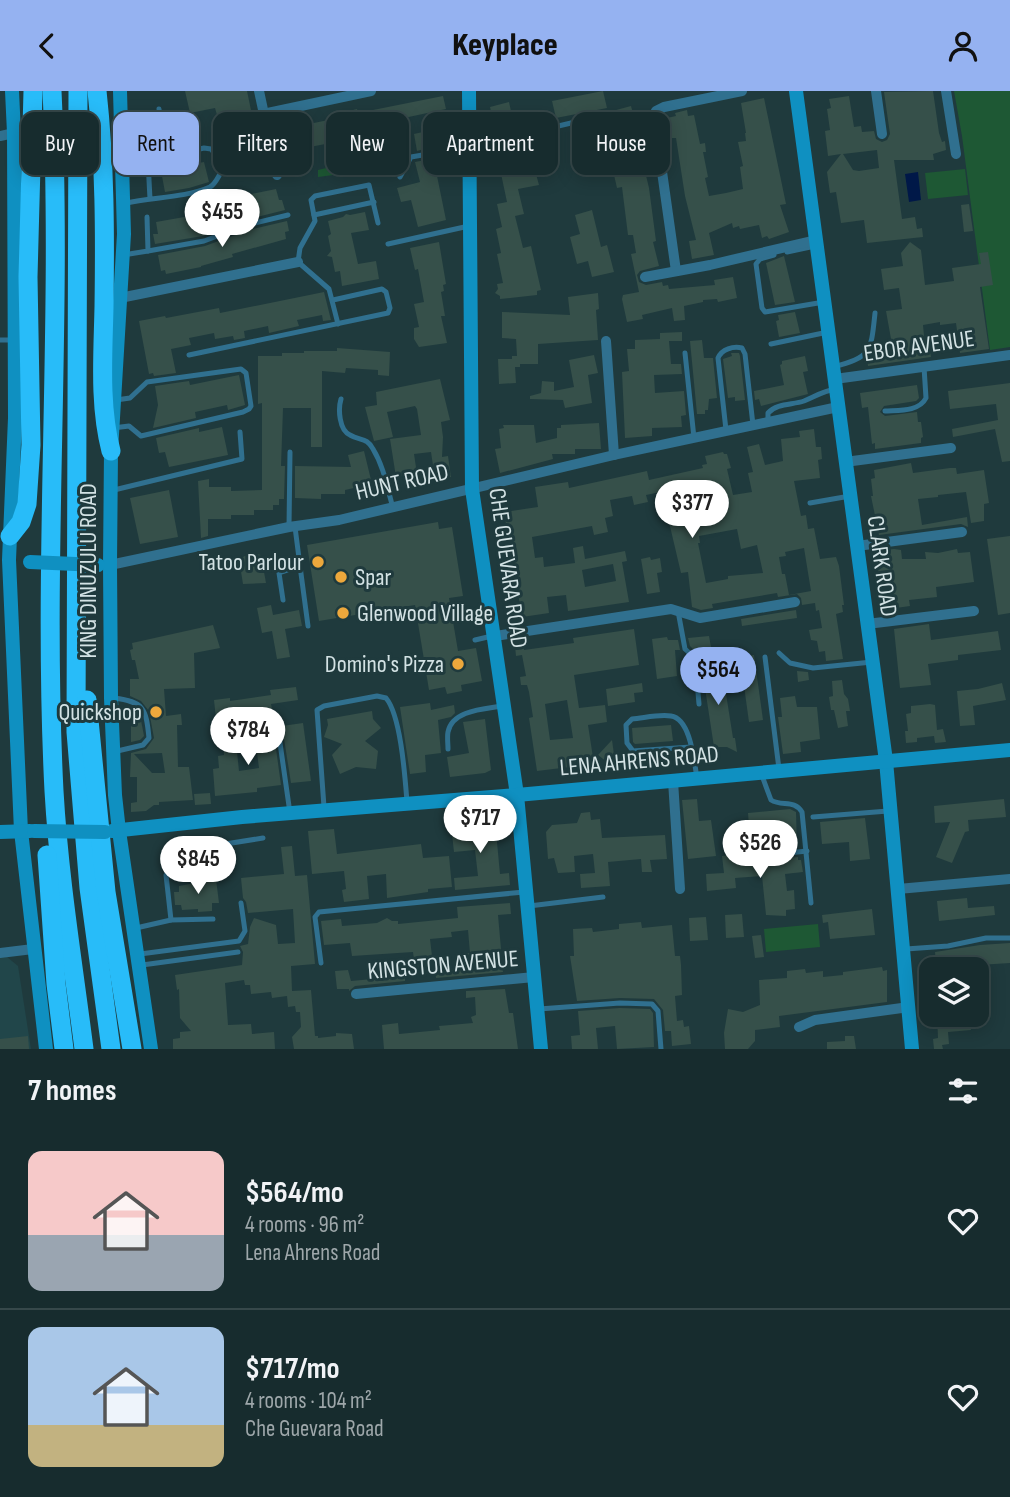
<!DOCTYPE html>
<html lang="en">
<head>
<meta charset="utf-8">
<style>
	:root { --surface:#172c2e; --page:#24383a; --text:#f1f3f6; --muted:#9ea7aa; --line:#36484a; --accent:#95b2f1 }
	body { margin:0; font-family:"Sofia Sans Condensed",sans-serif; background:var(--page); color:var(--text); height:100vh; display:flex; flex-direction:column; font-size:26px; white-space:nowrap }
	* { box-sizing:border-box; margin:0 }
	p { font-size:23px; color:var(--muted) }
	.icon { flex:none; width:38px; height:38px; fill:none; stroke:currentColor; stroke-width:2; stroke-linecap:round; stroke-linejoin:round }
	.map { position:relative; height:958px; overflow:hidden }
	.details { display:flex; flex-direction:column; background:var(--surface); flex:1 }
	.details>* { flex:none }
	.hud { position:absolute; left:21px; top:21px; width:970px; height:63px; display:flex; gap:14px }
	.tools { position:absolute; left:919px; top:866px; display:grid; gap:14px }
	.tools a { display:grid; place-items:center; width:70px; height:70px; border-radius:14px; background:var(--surface); box-shadow:0 4px 18px #0003,0 0 0 2px var(--line); font-size:35px }
	.price { position:absolute; translate:-50% -60px; padding:0 16px; border-radius:24px; background:#fff; color:#222; font-size:23px; line-height:46px; filter:drop-shadow(0 2px 4px #0008) }
	.price::after { content:''; position:absolute; left:50%; top:42px; width:21px; height:16px; margin-left:-10px; background:inherit; clip-path:polygon(0 0,100% 0,50% 100%) }
	.price.selected { background:var(--accent); color:#111 }
	ul { padding:0; list-style:none }
	li { display:flex; align-items:center; gap:21px; height:175px; padding:0 28px }
	li+li { border-top:2px solid var(--line) }
	li span { display:grid; place-items:center; flex:none; width:196px; height:140px; border-radius:14px; color:#555 }
	li>.icon { margin-inline-start:auto }
	span .icon { width:84px; height:84px; fill:#fffc; stroke-width:1 }
	li b { font-size:30px }
	h2 { display:flex; justify-content:space-between; align-items:center; height:84px; padding:0 28px; font-size:30px }
	.chip { padding:0 24px; border-radius:14px; background:var(--surface); box-shadow:0 4px 18px #0003,0 0 0 2px var(--line); font-size:24px; line-height:63px }
	.chip.selected { background:var(--accent); color:#111 }
	header { display:flex; justify-content:space-between; align-items:center; height:91px; padding:0 28px; background:var(--accent); color:#111; font-size:32px; font-weight:800 }
	.map>svg:first-child { display:block }
	.built { fill:#21464a }
	.green { fill:#1e5834 }
	.water { fill:#001848 }
	.building { fill:#36504a; fill-rule:evenodd }
	.lines { fill:none; stroke-linecap:round; stroke-linejoin:round }
	.lane { stroke:#30708f; stroke-width:5 }
	.street { stroke:#30708f; stroke-width:10 }
	.secondary { stroke:#0f90c1; stroke-width:14 }
	.highway { stroke:#28bcf9; stroke-width:19 }
	.secondary-bridge { stroke:#0f90c1; stroke-width:14 }
	.poi-dot { fill:#eda83c; stroke:#1f3a3d; stroke-width:2.5 }
	.labels { text-anchor:middle; dominant-baseline:central; stroke-width:6; stroke-linejoin:round; paint-order:stroke }
	.street-label { font-size:24px; fill:#d3e2e4; stroke:#1f3a3d }
	.poi-label { font-size:24px; fill:#d3e2e4; stroke:#1f3a3d; text-anchor:end }
</style>
</head>
<body>
<header><svg class="icon" aria-label="back" viewBox="0 0 24 24"><path d="M15 5l-7 7 7 7"/></svg>Keyplace<svg class="icon" aria-label="person" viewBox="0 0 24 24"><circle cx="12" cy="8" r="4"/><path d="M4 21q1-7 8-7t8 7"/></svg></header>
<div class="map">
<svg width="1010" height="958" viewBox="0 0 1010 958">
	<rect width="100%" height="100%" fill="#1f3a3d"/>
	<!-- built -->
	<polygon class="built" points="7,866 18,875 31,958 0,958 0,867"/>
	<!-- green -->
	<g class="green">
		<polygon points="954,0 1010,0 1010,256 990,259 962,45"/>
		<polygon points="343,73 347,76 348,82 318,86 318,79"/>
		<polygon points="965,78 968,104 928,108 925,82"/>
		<polygon points="818,833 820,856 766,861 764,838"/>
	</g>
	<!-- water -->
	<polygon class="water" points="918,81 921,109 909,111 905,83"/>
	<!-- building -->
	<g class="building">
		<polygon points="185,0 247,0 252,24 219,31 215,17 190,22"/>
		<polygon points="603,0 607,17 556,27 552,10"/>
		<path d="M933,0L939,42L942,51L945,50L946,59L933,63L934,69H894L902,128L915,126L917,138L922,137L923,146L867,152L864,129L841,132L836,101L830,102L827,81L841,63L828,65L825,40L830,39L827,18L831,17L829,8L849,5L854,36L861,35L862,41L874,40L876,48L882,51L887,49L890,43L884,1ZM877,59L879,77L859,80L853,79L843,63Z"/>
		<polygon points="443,5 446,18 390,30 392,42 363,47 365,53 343,57 341,50 289,60 285,42 309,37 309,33 338,27 337,23 357,18 358,22"/>
		<polygon points="764,7 786,113 780,114 789,141 769,148 767,145 762,147 759,134 740,138 739,135 733,137 732,132 709,142 714,164 692,168 689,150 696,149 685,105 676,47 672,47 667,27 676,25 675,22 687,19 688,25 694,24 700,53 705,52 706,61 703,61 708,86 705,87 709,105 726,102 743,98 740,76 743,75 738,51 746,50 745,42 746,42 741,12"/>
		<polygon points="509,11 514,34 495,38 490,16"/>
		<polygon points="631,15 645,68 642,68 649,97 656,150 653,151 659,175 640,180 637,184 639,191 646,194 662,191 663,195 668,194 669,198 715,194 714,189 733,186 737,207 718,211 717,208 703,209 703,211 684,215 685,229 674,230 672,217 642,224 643,228 627,231 622,208 623,204 639,201 631,163 636,162 633,144 628,144 622,96 617,97 614,84 617,83 605,22"/>
		<polygon points="440,37 443,53 417,60 414,43"/>
		<polygon points="527,50 539,94 518,98 524,123 515,125 523,157 531,155 541,199 537,200 537,204 500,208 500,205 495,202 498,198 497,193 503,192 497,163 501,162 496,138 502,136 497,113 507,111 500,78 497,78 492,59"/>
		<polygon points="441,66 444,79 436,80 446,129 418,136 411,109 401,111 397,97 420,91 415,71"/>
		<polygon points="173,70 174,77 204,71 209,91 189,97 165,101 161,80 165,79 163,72"/>
		<polygon points="276,98 279,109 282,109 285,119 245,129 203,145 155,153 153,143 158,143 156,131 190,125 190,123 206,120 205,118 226,114 225,111 242,107 241,105"/>
		<polygon points="969,113 973,140 964,141 961,114"/>
		<polygon points="592,119 601,156 607,154 614,181 592,186 588,170 577,173 570,146 580,143 575,124"/>
		<polygon points="365,121 369,139 351,142 358,173 376,170 379,188 342,195 340,180 335,181 332,166 327,165 331,160 328,145 331,143 328,130 343,126 346,123 350,124"/>
		<polygon points="287,130 289,140 285,141 286,148 232,163 233,166 201,175 201,176 166,183 165,179 161,180 158,164 205,155 249,139"/>
		<polygon points="439,151 446,193 443,194 444,200 441,201 445,225 441,225 447,252 419,256 414,248 414,237 419,236 414,213 424,211 418,178 415,179 410,157"/>
		<polygon points="910,151 921,159 925,194 954,190 952,177 981,173 979,162 988,161 993,194 980,196 989,258 960,262 956,232 940,234 940,231 923,234 925,255 929,254 931,266 868,275 867,267 869,265 891,262 893,259 886,220 902,218 899,197 884,199 881,178 903,175 901,162"/>
		<polygon points="784,165 795,211 775,214 766,172"/>
		<polygon points="324,201 331,229 323,230 322,224 297,229 299,235 269,242 268,235 244,240 245,247 234,249 233,245 215,248 214,242 189,247 191,254 171,258 176,282 154,285 153,282 149,283 139,230 165,225 166,227 219,217 220,222"/>
		<polygon points="598,202 599,218 596,219 598,249 538,253 538,273 520,273 520,276 515,276 516,292 499,293 498,268 512,268 512,265 517,265 516,248 502,247 502,221 570,224 568,206"/>
		<polygon points="795,221 800,242 779,246 776,230 779,229 778,224"/>
		<polygon points="682,241 682,250 669,250 671,273 681,273 682,283 654,284 655,302 684,300 686,324 681,325 682,336 652,337 652,345 625,347 622,281 629,280 627,258 635,258 635,249 660,248 660,242"/>
		<polygon points="702,249 704,267 713,267 717,307 709,308 708,319 705,319 705,323 697,323 690,250"/>
		<polygon points="337,257 390,261 389,285 378,284 378,279 346,277 345,282 322,280 322,356 311,356 311,317 283,317 281,375 285,375 284,408 279,408 279,414 273,414 273,419 254,419 254,424 231,424 231,428 208,428 208,445 201,447 198,390 209,388 209,396 231,396 231,400 262,399 262,312 258,313 258,265 282,265 282,262 304,262 304,260 337,260"/>
		<polygon points="731,262 739,262 740,265 745,309 735,310 735,306 728,307 723,268 732,265"/>
		<polygon points="594,264 598,282 588,284 592,312 565,317 563,309 530,308 530,305 541,302 542,290 554,291 554,300 574,296 569,269"/>
		<polygon points="805,265 808,280 803,281 808,303 761,315 759,308 755,309 754,300 784,294 780,274 782,273 782,270"/>
		<polygon points="239,284 245,314 228,319 227,314 195,321 196,327 153,337 158,314 155,295 189,290 190,294"/>
		<polygon points="440,288 450,329 441,331 443,346 442,366 448,365 451,386 435,388 431,361 414,363 417,383 396,386 390,348 421,344 417,318 415,315 387,321 393,346 374,350 365,316 377,314 376,301"/>
		<polygon points="1010,292 1010,370 1002,371 995,338 953,346 952,338 998,329 996,313 950,318 948,300"/>
		<polygon points="917,294 919,307 916,310 884,315 880,321 885,325 917,321 918,331 921,331 923,346 921,347 921,352 875,358 875,352 872,353 868,316 862,317 860,302"/>
		<polygon points="599,332 601,358 575,358 575,363 552,363 553,368 500,382 495,358 501,357 499,338 504,337 503,334 534,334 536,352 557,347 557,337 561,337 561,334"/>
		<polygon points="222,336 228,364 169,376 165,361 159,362 156,347 199,337 199,341"/>
		<path d="M814,338L816,356H821L822,368L818,369L820,387L794,390L801,425L806,424L808,438L814,437L820,468L836,466L839,475L844,514H842L843,521L836,523L843,568L826,570L825,560L819,561L817,550L811,549L809,539L822,537L819,519L816,520L815,512L802,514L801,507L797,503L778,506L777,502L712,513L713,517L701,519L692,516L688,481L681,482L669,431H671L670,427L694,422L696,426L716,421L715,417L717,416L712,393L666,404L665,400L646,404L648,411L634,414L632,405L610,409L613,425L605,427L608,441L594,444L592,435L532,446L535,467L543,466L544,476L575,472L573,457L583,455L585,468L625,460L627,470L622,471L629,511L568,520L566,504L547,506L549,522L522,526L504,421L538,416L535,396L568,391L569,397L647,380L649,389L703,377L702,374L707,373L705,365L723,361L724,363H727L731,377L727,378L733,404L752,401L748,382L753,381L747,356L759,353L765,374L783,370L781,348L800,346L799,340ZM737,438L741,458L757,454L763,482L728,485V488L706,492L698,452H700L699,445ZM804,457L811,500L789,504L785,483H782L779,466L786,465L785,461ZM613,473L616,490L585,496L582,479Z"/>
		<polygon points="364,360 372,393 345,399 345,403 321,403 321,408 295,407 295,375 351,376 348,364"/>
		<polygon points="911,372 913,382 950,377 956,377 957,383 984,379 989,412 984,413 984,430 971,432 966,401 938,404 938,406 918,408 922,434 967,426 968,436 961,433 879,444 871,405 873,405 871,388 875,387 874,379"/>
		<polygon points="169,399 178,446 140,453 130,407"/>
		<polygon points="438,431 439,438 452,436 463,505 449,507 458,560 476,557 482,590 461,594 462,600 447,603 445,596 429,599 415,514 319,530 307,454"/>
		<polygon points="1010,445 1010,522 998,524 987,448"/>
		<polygon points="894,458 901,459 902,468 926,468 925,461 938,462 957,458 958,462 970,461 974,491 936,496 937,506 909,509 910,515 889,518 884,489 879,490 877,466 878,460"/>
		<polygon points="251,462 261,464 266,492 243,493 239,468"/>
		<polygon points="650,466 651,469 660,467 662,481 657,482 660,501 647,503 641,468"/>
		<polygon points="271,514 273,524 299,519 302,535 285,538 290,566 277,568 272,540 262,542 257,517"/>
		<polygon points="796,519 797,527 742,535 741,528"/>
		<polygon points="929,533 931,549 998,540 1001,559 958,564 958,569 928,573 931,594 900,597 894,538"/>
		<path d="M213,534L220,557L194,562L195,597L164,598L166,625L181,623L182,634H177L178,676H189L193,709L159,711V714H154L146,720L131,721V712L137,711V686H130L131,662L146,658L154,647L149,620L141,610L130,605V588H139L135,569H132L130,559L133,558L132,552ZM162,662L165,682H152L134,663Z"/>
		<path d="M634,538L639,574L574,584L579,617L605,614L607,631L588,634L594,673L537,680L529,627L533,626L529,601L527,594H521L520,586L526,585L522,564L516,565L515,555L523,554L524,559L574,552L573,547ZM567,609L573,647L550,649L545,613Z"/>
		<polygon points="709,545 711,556 694,559 690,555 688,547"/>
		<polygon points="667,546 668,549 678,549 680,559 675,559 677,585 657,588 652,548"/>
		<polygon points="754,564 763,629 749,631 740,566"/>
		<polygon points="716,570 721,571 733,647 735,647 737,661 727,656 714,656 703,584 707,582 705,572"/>
		<polygon points="797,580 808,581 809,589 798,591"/>
		<polygon points="842,589 844,603 848,608 850,620 846,620 848,635 838,637 834,619 831,619 829,606 833,605 832,590"/>
		<polygon points="642,592 643,601 634,602 635,611 608,615 606,598"/>
		<polygon points="1002,592 1006,609 973,615 975,634 960,635 957,600 978,598"/>
		<polygon points="296,596 298,609 271,613 272,618 232,624 232,627 216,628 214,609 230,607 230,610 271,604 270,599"/>
		<polygon points="795,605 797,616 817,616 820,648 800,651 801,661 783,663 778,626 782,626 780,607"/>
		<polygon points="430,612 431,619 454,614 455,622 451,626 438,629 441,662 425,664 426,681 410,683 400,616"/>
		<polygon points="930,613 935,614 937,639 943,638 946,651 935,652 934,645 917,647 917,651 906,652 905,640 908,640 906,623 911,622 911,615"/>
		<polygon points="131,616 140,624 144,645 140,649 131,651"/>
		<polygon points="372,620 373,628 381,637 365,650 378,660 376,678 356,676 340,683 332,664 342,653 324,646 328,634 327,628"/>
		<polygon points="485,628 491,679 485,682 450,686 447,666 469,662 463,631"/>
		<polygon points="303,632 311,690 291,692 282,635"/>
		<polygon points="671,634 673,650 635,653 633,651 632,637"/>
		<polygon points="270,636 273,636 281,694 257,697 257,701 215,705 213,678 219,677 218,665 224,664 223,652 236,651 239,680 259,677 254,638"/>
		<polygon points="612,649 616,678 598,664"/>
		<polygon points="210,702 211,713 195,714 194,703"/>
		<polygon points="697,708 699,730 711,729 716,765 688,768 682,709"/>
		<polygon points="1004,708 1006,726 968,729 969,740 965,741 952,772 936,766 950,731 935,732 934,715"/>
		<polygon points="790,718 796,721 797,756 749,761 748,748 750,748 748,722"/>
		<polygon points="590,721 591,729 600,728 602,747 665,744 667,768 650,769 652,781 642,781 641,768 608,771 610,795 581,797 580,783 595,782 593,763 574,765 575,781 558,782 554,767 548,768 546,741 552,734 577,732 581,722"/>
		<polygon points="865,727 870,768 850,770 849,751 822,753 820,731"/>
		<polygon points="495,730 500,783 509,782 510,794 455,799 454,787 478,785 475,759 454,761 451,734"/>
		<polygon points="334,738 337,763 421,753 423,767 449,765 452,796 428,798 428,801 387,807 386,783 367,785 369,808 344,811 342,799 346,798 344,780 312,783 308,740"/>
		<polygon points="292,755 295,785 307,784 315,873 291,875 292,900 311,899 315,945 318,945 318,947 336,945 336,942 352,943 354,958 294,958 292,946 301,936 300,921 296,921 295,915 288,916 287,905 272,907 271,901 251,903 250,894 245,894 244,889 225,892 228,934 251,933 252,943 274,941 275,958 173,958 173,948 180,947 180,941 191,940 180,927 179,898 177,899 175,884 242,874 243,861 240,855 248,853 250,836 254,827 276,834 278,853 295,852 293,818 248,822 246,811 243,807 241,787 284,783 281,756"/>
		<polygon points="748,762 746,767 751,771 798,766 798,769 801,769 803,781 785,783 787,800 794,799 795,818 786,819 786,825 766,824 762,785 735,787 736,797 707,800 706,783 724,782 722,765"/>
		<polygon points="216,788 219,812 212,812 212,820 198,821 198,818 182,819 181,814 175,814 174,801 179,801 179,795"/>
		<polygon points="967,807 968,817 994,815 995,824 939,830 937,810"/>
		<polygon points="510,812 511,823 498,824 503,881 436,887 435,880 456,879 456,873 462,873 461,863 470,862 468,839 451,841 452,846 430,848 434,882 416,884 413,861 352,865 350,852 324,854 321,830 341,828 342,835 377,832 387,827 392,830 398,830 398,833 458,827 457,816"/>
		<polygon points="872,818 875,844 830,848 828,831 823,832 822,824"/>
		<polygon points="742,823 744,846 726,847 725,824"/>
		<polygon points="706,826 708,849 690,850 689,827"/>
		<polygon points="641,831 642,837 672,834 675,865 680,865 681,874 682,904 675,905 677,930 683,929 684,936 689,935 691,953 672,955 671,940 665,940 663,919 654,908 620,907 577,910 570,865 574,865 573,838 592,837 593,841 619,838 619,833"/>
		<polygon points="761,844 764,866 755,867 752,845"/>
		<polygon points="1010,852 1010,872 963,875 962,869 936,872 935,861 980,854"/>
		<polygon points="882,876 883,880 887,879 887,911 779,925 780,936 755,939 755,950 748,958 725,958 724,942 728,918 743,921 760,914 759,889 787,887 787,880 805,878 806,882 823,880 823,886 843,884 843,881"/>
		<polygon points="348,879 351,890 405,885 405,890 355,895 349,900 349,898 337,898 335,880"/>
		<polygon points="505,898 509,922 513,922 518,958 384,958 382,934 398,932 399,943 440,939 439,935 473,932 471,926 476,924 475,906 466,907 466,900"/>
		<polygon points="620,917 650,918 653,922 654,956 617,958 615,935 596,937 598,958 572,958 571,945 580,944 578,920"/>
		<polygon points="937,924 969,924 971,939 948,941 949,953 942,954 943,958 934,958 933,948 938,947"/>
		<polygon points="28,945 29,958 0,958 0,948"/>
		<polygon points="845,945 854,945 856,958 827,958 827,951 845,950"/>
	</g>
	<g class="lines">
		<!-- lane -->
		<g class="lane">
			<polyline points="159,18 162,41"/>
			<polyline points="236,38 246,73 274,70"/>
			<polyline points="122,40 145,44 148,70"/>
			<polyline points="400,86 411,66 469,56 588,28"/>
			<path d="M126,112C152,106 185,107 210,96C215,93 217,88 220,83L215,63L211,58L204,57L148,70L150,108"/>
			<polyline points="314,124 374,111"/>
			<polyline points="388,153 469,135"/>
			<polyline points="148,160 204,150 247,134 288,124"/>
			<polyline points="787,161 815,155"/>
			<polyline points="123,164 148,160 147,126"/>
			<polyline points="774,164 760,168 756,173 762,217 765,221 824,211"/>
			<polyline points="338,233 329,198 298,171 300,157 315,130 311,109 315,105 369,94 378,132"/>
			<polyline points="0,249 14,249"/>
			<polyline points="771,253 828,241"/>
			<polyline points="685,262 694,347"/>
			<polyline points="189,264 388,222 390,217 386,201 382,198 333,209"/>
			<path d="M833,276C872,266 871,260 875,222"/>
			<path d="M341,308C338,318 339,339 350,344C360,350 367,346 373,358C384,376 387,396 393,417"/>
			<path d="M885,320C898,319 919,321 926,307L924,276"/>
			<path d="M768,331V322C777,312 792,314 804,310C816,305 823,300 836,298"/>
			<polyline points="113,337 129,335 141,345 243,321 249,318 251,315 246,282 241,278 147,291 130,307 116,309"/>
			<path d="M726,339L718,267C722,258 733,255 742,257L745,263L753,334"/>
			<polyline points="114,399 242,368 240,341"/>
			<polyline points="810,412 850,405"/>
			<polyline points="289,436 290,361"/>
			<polyline points="300,475 308,535"/>
			<polyline points="283,509 279,482 300,475 295,436"/>
			<polyline points="678,520 685,558 695,567 699,613"/>
			<polyline points="475,549 492,545"/>
			<polyline points="779,562 790,572 813,577 872,571"/>
			<polyline points="765,566 779,678"/>
			<polyline points="695,567 723,561"/>
			<polyline points="278,638 290,722"/>
			<path d="M691,656L633,660L627,652L626,634L632,628C644,627 659,623 671,625C691,628 694,671 697,687"/>
			<path d="M448,658C448,653 447,646 448,641C452,619 485,618 502,615"/>
			<path d="M113,661L143,654L149,647C146,617 144,611 114,607"/>
			<path d="M761,682L771,709C782,716 794,708 802,721L811,812"/>
			<path d="M324,716L317,619L324,615L377,605L386,607C401,625 405,686 407,711"/>
			<polyline points="813,726 888,720"/>
			<polyline points="751,766 807,760"/>
			<polyline points="529,815 603,806"/>
			<polyline points="171,829 166,784 183,775 194,758 263,747"/>
			<polyline points="136,837 171,829 213,828"/>
			<polyline points="906,858 948,855 986,847 1010,847"/>
			<polyline points="140,863 239,850 245,840 241,812"/>
			<polyline points="321,872 315,826 319,821 524,801"/>
			<polyline points="142,874 238,861"/>
			<polyline points="539,918 620,912 652,913 658,920 661,958"/>
		</g>
		<!-- street -->
		<g class="street">
			<polyline points="259,0 277,84"/>
			<polyline points="876,0 882,43"/>
			<polyline points="946,0 956,63"/>
			<polyline points="263,23 371,0"/>
			<polyline points="0,45 14,42"/>
			<polyline points="676,180 654,24 656,20 664,16 742,0"/>
			<polyline points="645,186 710,174 816,149"/>
			<polyline points="120,207 298,171"/>
			<polyline points="606,250 614,364"/>
			<polyline points="835,288 1010,264"/>
			<polyline points="845,371 951,357"/>
			<polyline points="857,455 962,441"/>
			<polyline points="110,474 289,436 339,429 614,364 838,316"/>
			<polyline points="867,533 974,520"/>
			<polyline points="495,545 671,518 700,527 795,511"/>
			<polyline points="673,690 680,798"/>
			<polyline points="898,798 1010,788"/>
			<polyline points="0,862 33,858"/>
			<polyline points="356,903 534,886"/>
			<polyline points="799,936 815,929 909,916"/>
		</g>
		<!-- secondary -->
		<g class="secondary">
			<polyline points="12,0 14,42 15,327 9,469 21,740 46,958"/>
			<polyline points="120,0 124,143 111,360 110,474 111,607 115,704 119,740 151,958"/>
			<polyline points="469,0 472,398 517,704 541,958"/>
			<polyline points="796,0 886,670 912,958"/>
			<polyline points="112,740 242,726 517,704 1010,659"/>
			<polyline points="0,741 30,740"/>
		</g>
		<!-- highway -->
		<g class="highway">
			<path d="M52,0C63,233 42,467 54,700C59,787 73,872 84,958"/>
			<polyline points="78,0 76,641 89,797 111,958"/>
			<path d="M97,0C105,72 105,143 104,216C103,264 99,314 111,360"/>
			<polyline points="10,445 21,431 27,413 31,354 28,186 33,0"/>
			<polyline points="87,609 106,801 132,958"/>
			<polyline points="47,764 56,893 64,958"/>
		</g>
		<!-- secondary-bridge -->
		<g class="secondary-bridge">
			<polyline points="30,471 98,474"/>
			<polyline points="34,740 105,741"/>
		</g>
	</g>
	<!-- markers -->
	<g class="poi-dot">
		<circle cx="318" cy="471" r="7"/>
		<circle cx="341" cy="486" r="7"/>
		<circle cx="343" cy="522" r="7"/>
		<circle cx="458" cy="573" r="7"/>
		<circle cx="156" cy="621" r="7"/>
	</g>
	<g class="labels">
		<!-- street labels -->
		<g class="street-label">
			<text transform="translate(919 255) rotate(-8)">EBOR AVENUE</text>
			<text transform="translate(402 391) rotate(-13)">HUNT ROAD</text>
			<text transform="translate(882 475) rotate(82)">CLARK ROAD</text>
			<text transform="translate(508 477) rotate(82)">CHE GUEVARA ROAD</text>
			<text transform="translate(88 480) rotate(-90)">KING DINUZULU ROAD</text>
			<text transform="translate(639 670) rotate(-5)">LENA AHRENS ROAD</text>
			<text transform="translate(443 874) rotate(-5)">KINGSTON AVENUE</text>
		</g>
		<!-- poi labels -->
		<g class="poi-label">
			<text x="304" y="471">Tatoo Parlour</text>
			<text x="355" y="486" text-anchor="start">Spar</text>
			<text x="357" y="522" text-anchor="start">Glenwood Village</text>
			<text x="444" y="573">Domino's Pizza</text>
			<text x="142" y="621">Quickshop</text>
		</g>
	</g>
</svg>
<div class="tools">
<a><svg class="icon" aria-label="layers" viewBox="0 0 24 24"><path d="M12 4l9 5-9 5-9-5zM3 14l9 5 9-5"/></svg></a>
</div>
<b class="price" style="left:222px;top:158px">$455</b>
<b class="price" style="left:692px;top:449px">$377</b>
<b class="price selected" style="left:718px;top:616px">$564</b>
<b class="price" style="left:248px;top:676px">$784</b>
<b class="price" style="left:480px;top:764px">$717</b>
<b class="price" style="left:760px;top:789px">$526</b>
<b class="price" style="left:198px;top:805px">$845</b>
<div class="hud">
<a class="chip">Buy</a>
<a class="chip selected">Rent</a>
<a class="chip">Filters</a>
<a class="chip">New</a>
<a class="chip">Apartment</a>
<a class="chip">House</a>
</div>
</div>
<section class="details">
<h2>7 homes<svg class="icon" aria-label="filters" viewBox="0 0 24 24"><path d="M4 7h16M4 17h16"/><circle cx="9" cy="7" r="2"/><circle cx="15" cy="17" r="2"/></svg></h2>
<ul>
<li><span style="background:linear-gradient(#f6c9c9 60%,#9aa5b1 0)"><svg class="icon" aria-label="home" viewBox="0 0 24 24"><path d="M3 11l9-7 9 7M6 9v11h12V9"/></svg></span><div><b>$564/mo</b><p>4 rooms · 96 m²</p><p>Lena Ahrens Road</p></div><svg class="icon" aria-label="heart" viewBox="0 0 24 24"><path d="M12 20l-8-8c-3-5 5-10 8-4 3-6 11-1 8 4z"/></svg></li>
<li><span style="background:linear-gradient(#a9c7e8 70%,#c2b280 0)"><svg class="icon" aria-label="home" viewBox="0 0 24 24"><path d="M3 11l9-7 9 7M6 9v11h12V9"/></svg></span><div><b>$717/mo</b><p>4 rooms · 104 m²</p><p>Che Guevara Road</p></div><svg class="icon" aria-label="heart" viewBox="0 0 24 24"><path d="M12 20l-8-8c-3-5 5-10 8-4 3-6 11-1 8 4z"/></svg></li>
</ul>
</section>
</body>
</html>
